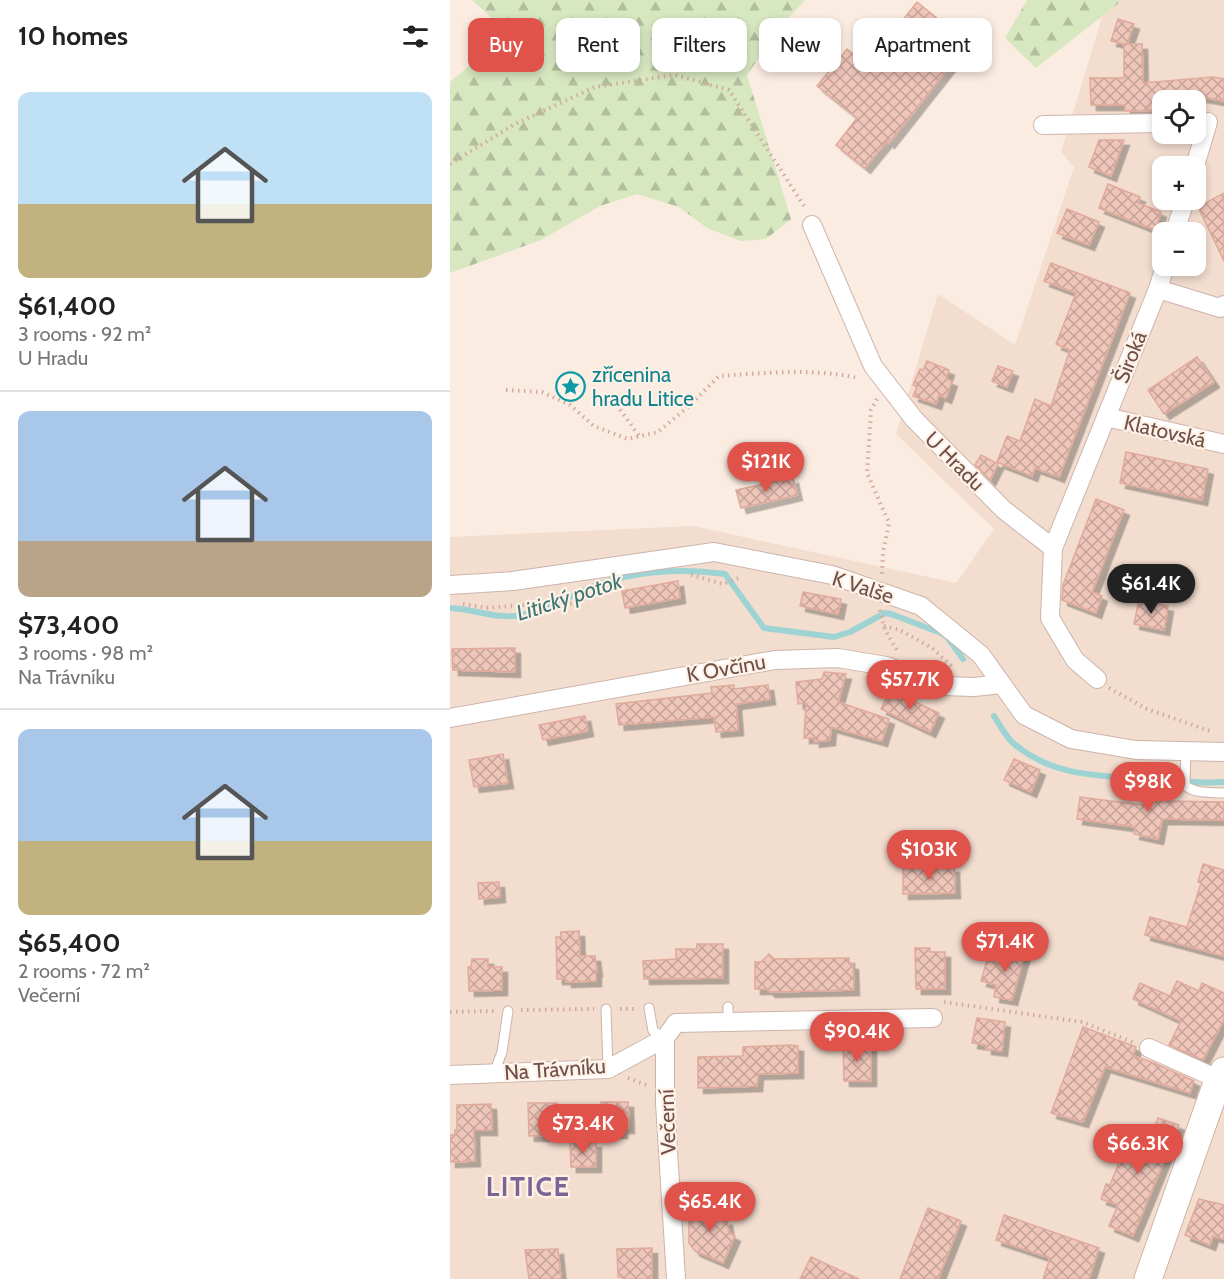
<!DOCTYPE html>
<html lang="en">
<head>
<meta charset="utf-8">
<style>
	:root { --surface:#fff; --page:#f2f2f2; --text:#222; --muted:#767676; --line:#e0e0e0; --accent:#e0534a }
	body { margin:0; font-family:Cabin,sans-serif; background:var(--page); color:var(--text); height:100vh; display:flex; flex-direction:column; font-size:22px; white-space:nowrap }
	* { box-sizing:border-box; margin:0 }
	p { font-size:20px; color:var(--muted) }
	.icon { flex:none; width:33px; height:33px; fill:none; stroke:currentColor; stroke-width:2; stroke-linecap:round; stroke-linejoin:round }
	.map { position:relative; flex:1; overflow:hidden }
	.details { display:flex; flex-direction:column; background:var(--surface); width:450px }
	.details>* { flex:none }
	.top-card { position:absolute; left:18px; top:18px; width:570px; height:54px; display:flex; gap:12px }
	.buttons { position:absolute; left:702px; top:90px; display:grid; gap:12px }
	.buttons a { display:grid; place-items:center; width:54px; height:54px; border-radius:12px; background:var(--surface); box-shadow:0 3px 9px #0003; font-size:30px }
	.price { position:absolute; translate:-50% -51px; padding:0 14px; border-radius:21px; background:var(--accent); color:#fff; font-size:20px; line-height:39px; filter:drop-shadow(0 2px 3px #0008) }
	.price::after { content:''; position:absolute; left:50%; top:36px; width:18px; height:14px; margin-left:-9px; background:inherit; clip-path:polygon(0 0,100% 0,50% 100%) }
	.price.active { background:#222; color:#fff }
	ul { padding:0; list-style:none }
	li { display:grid; align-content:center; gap:12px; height:318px; padding:0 18px }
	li+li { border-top:2px solid var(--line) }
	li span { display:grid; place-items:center; height:186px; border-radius:12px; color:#555 }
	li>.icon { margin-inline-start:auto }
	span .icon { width:108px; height:108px; fill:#fffc; stroke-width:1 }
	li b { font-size:26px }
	h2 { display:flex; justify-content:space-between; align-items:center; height:72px; padding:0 18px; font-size:26px }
	.chip { padding:0 21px; border-radius:12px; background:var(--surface); box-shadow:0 3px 9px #0003; font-size:21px; line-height:54px }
	.chip.active { background:var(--accent); color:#fff }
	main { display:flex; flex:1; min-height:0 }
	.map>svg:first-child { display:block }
	.residential { fill:#f2ddcf; fill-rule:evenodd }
	.forest { fill:url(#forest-firs) }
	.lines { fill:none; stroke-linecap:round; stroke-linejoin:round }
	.stream { stroke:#9dd4d3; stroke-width:6 }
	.building { fill:url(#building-cross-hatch); stroke:#e1aa9b; stroke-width:1.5; filter:url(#shadow) }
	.lane-casing { stroke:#cdb4ab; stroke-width:11 }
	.street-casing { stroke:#cdb4ab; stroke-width:20 }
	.secondary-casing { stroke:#d0b3a8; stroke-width:29 }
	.path { stroke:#d3a99d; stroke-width:4; stroke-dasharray:1.5 4.5; stroke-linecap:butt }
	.lane { stroke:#fff; stroke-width:9 }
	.street { stroke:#fff; stroke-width:18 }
	.secondary { stroke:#fff; stroke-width:27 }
	.labels { text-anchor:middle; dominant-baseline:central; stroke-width:4.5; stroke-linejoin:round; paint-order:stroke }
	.street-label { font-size:21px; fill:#705049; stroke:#fef1e6 }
	.culture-label { font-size:21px; fill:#0d838f; stroke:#fef1e6; text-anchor:start }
	.water-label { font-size:22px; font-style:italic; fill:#3e7676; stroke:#fef1e6 }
	.district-label { font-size:27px; font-weight:bold; letter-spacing:1.5px; fill:#7c6594; stroke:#fef1e6 }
</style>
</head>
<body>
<main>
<section class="details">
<h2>10 homes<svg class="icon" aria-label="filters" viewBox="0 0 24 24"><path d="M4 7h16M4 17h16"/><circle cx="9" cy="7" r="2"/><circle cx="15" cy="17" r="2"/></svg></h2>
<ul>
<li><span style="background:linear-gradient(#bfe0f5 60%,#c2b280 0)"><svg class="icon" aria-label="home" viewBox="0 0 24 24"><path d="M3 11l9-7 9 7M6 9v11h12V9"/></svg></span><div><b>$61,400</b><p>3 rooms · 92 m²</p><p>U Hradu</p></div></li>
<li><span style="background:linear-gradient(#a9c7e8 70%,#b9a48a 0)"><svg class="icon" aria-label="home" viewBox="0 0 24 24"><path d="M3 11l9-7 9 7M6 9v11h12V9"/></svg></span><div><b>$73,400</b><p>3 rooms · 98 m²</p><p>Na Trávníku</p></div></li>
<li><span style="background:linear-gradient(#a9c7e8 60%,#c2b280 0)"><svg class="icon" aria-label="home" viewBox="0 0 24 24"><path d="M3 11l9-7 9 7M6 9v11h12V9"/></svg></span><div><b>$65,400</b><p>2 rooms · 72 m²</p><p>Večerní</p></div></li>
</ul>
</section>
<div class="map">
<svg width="774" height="1279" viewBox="0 0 774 1279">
	<defs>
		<pattern id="forest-firs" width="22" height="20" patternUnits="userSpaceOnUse" patternTransform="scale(1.5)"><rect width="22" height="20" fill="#d7e7c0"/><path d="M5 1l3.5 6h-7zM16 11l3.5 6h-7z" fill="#b3be9e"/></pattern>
		<pattern id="building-cross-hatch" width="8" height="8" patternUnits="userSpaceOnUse" patternTransform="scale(1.5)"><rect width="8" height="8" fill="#efc6ba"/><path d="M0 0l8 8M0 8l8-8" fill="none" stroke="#c6a399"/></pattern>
		<filter id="shadow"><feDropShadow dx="5.5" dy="5.5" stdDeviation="0" flood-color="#0004"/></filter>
	</defs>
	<rect width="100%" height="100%" fill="#fbece1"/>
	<!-- residential -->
	<path class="residential" d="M673,0H774V1279H0V537L243,526L506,583L544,529L446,434L488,294L565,345L624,167L611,152L652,17ZM712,100H746V134H712ZM712,166H746V200H712ZM712,232H746V266H712Z"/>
	<!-- forest -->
	<g class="forest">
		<polygon points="22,0 355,0 331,26 297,75 341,219 316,239 291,241 257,228 229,207 187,194 150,206 91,240 0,273 0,82 35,52 45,21"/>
		<polygon points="577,0 673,0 586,68 555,38"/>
	</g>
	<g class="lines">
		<!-- stream -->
		<g class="stream">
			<path d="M0,608C25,609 47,620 72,615C101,610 118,596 144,586C187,570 231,568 275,574L314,628L384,637L400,632L435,613L441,614L491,633L497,637L513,659"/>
			<path d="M544,716C549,724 555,735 562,742C599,776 649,776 696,779C722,780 748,784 774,782"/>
		</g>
	</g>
	<!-- building -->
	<g class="building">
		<polygon points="467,2 518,43 439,143 437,141 415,168 386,145 407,118 367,86 397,49 417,65"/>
		<polygon points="668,19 684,24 677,44 692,44 693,83 763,77 774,79 774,101 741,95 742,100 712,100 712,110 675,111 675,105 641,105 640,78 674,78 674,44 661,41"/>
		<polygon points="649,140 674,140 661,176 639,167"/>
		<polygon points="658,184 690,197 688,203 711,212 705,230 649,208"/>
		<polygon points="774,193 774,261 748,207"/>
		<polygon points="617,209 649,222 639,245 607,233"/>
		<polygon points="601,263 680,293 609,477 585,468 582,476 547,462 557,436 570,441 585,399 601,406 620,350 606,344 626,293 594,281"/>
		<polygon points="747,357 764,382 714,414 698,390"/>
		<polygon points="477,361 499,370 496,379 502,381 496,398 489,395 486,404 463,396 467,387 463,385 470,369 473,370"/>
		<polygon points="548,366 563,371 557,387 542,381"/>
		<polygon points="676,452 758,469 752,500 670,483"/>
		<polygon points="531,455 548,464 540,480 525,465"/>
		<polygon points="343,478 347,495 291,508 286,490"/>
		<polygon points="646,499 674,510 642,592 652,596 646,613 612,600 613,585"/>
		<polygon points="228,581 230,598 175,608 172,591"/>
		<polygon points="353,592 391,599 388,614 350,606"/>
		<polygon points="689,600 718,606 714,630 684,624"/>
		<polygon points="65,648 65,672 3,670 2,649"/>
		<polygon points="374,672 396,674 388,702 439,719 432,741 381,727 380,740 364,742 364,738 354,738 356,703 348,704 346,682 372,679"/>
		<polygon points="284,685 284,689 318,685 320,699 286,704 288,730 266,732 264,717 169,725 166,704 262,693 261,687"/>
		<polygon points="440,690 489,713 480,732 431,709"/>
		<polygon points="135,716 138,731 93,740 89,725"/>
		<polygon points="53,754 58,783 24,787 19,760"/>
		<polygon points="564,759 590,770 581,792 554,780"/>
		<polygon points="696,794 717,797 716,801 774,802 774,820 712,819 708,839 684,834 686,827 627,819 630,797 693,805"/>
		<polygon points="753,864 774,870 774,956 695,935 700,917 737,927 751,883 748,882"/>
		<polygon points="504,867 505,893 453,894 453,868"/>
		<polygon points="49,882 50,897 29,899 28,883"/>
		<polygon points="129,931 130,956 145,956 147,971 146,971 146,981 116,982 116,979 107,979 106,937 111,937 111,932"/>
		<polygon points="247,944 273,944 273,978 194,979 193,961 226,959 226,949 247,949"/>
		<polygon points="559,944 576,949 562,1000 544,997 546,985 531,981 537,960 554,965"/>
		<polygon points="465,948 480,948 480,952 495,952 495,989 466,989"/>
		<polygon points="319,954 324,959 399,958 399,964 403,964 404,990 320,992 317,989 305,989 305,962 311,962"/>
		<polygon points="22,959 38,959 38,967 52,967 52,990 19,991 18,967 21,967"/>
		<polygon points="727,981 749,991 752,983 774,993 774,1019 753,1060 719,1045 731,1021 683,999 690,983 720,996"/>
		<polygon points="527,1018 555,1022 552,1051 536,1049 536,1045 522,1043"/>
		<polygon points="633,1027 686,1047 683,1056 702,1062 744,1081 740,1093 655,1067 633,1122 601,1113"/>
		<polygon points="340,1045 348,1046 348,1073 308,1074 307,1086 248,1088 248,1057 293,1056 293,1047"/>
		<polygon points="393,1046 421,1046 421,1081 394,1081"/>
		<polygon points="151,1102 178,1102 179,1128 172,1128 172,1133 152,1133"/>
		<polygon points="78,1103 107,1103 107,1106 118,1105 118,1135 79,1136"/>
		<polygon points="41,1104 42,1130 24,1130 25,1161 0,1162 0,1135 5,1135 5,1130 7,1130 7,1105"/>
		<polygon points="708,1118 729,1125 683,1236 659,1226 668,1205 651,1199 656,1184 660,1185 673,1152 666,1149 672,1133 699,1143"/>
		<polygon points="146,1142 146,1167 121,1167 120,1143"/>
		<polygon points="749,1199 774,1205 774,1239 763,1236 760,1245 735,1235"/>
		<polygon points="239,1207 271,1207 272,1220 277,1220 279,1233 285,1236 273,1263 245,1251 239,1243"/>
		<polygon points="478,1208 511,1221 488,1279 450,1279"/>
		<polygon points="554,1215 649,1248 639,1279 593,1279 600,1258 546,1240"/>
		<polygon points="202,1248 202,1279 173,1279 172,1277 168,1277 167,1249"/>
		<polygon points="108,1249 111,1279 79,1279 75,1250"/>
		<polygon points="361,1257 409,1279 350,1279"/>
	</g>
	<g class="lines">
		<defs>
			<g id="lane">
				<path d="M736,751L735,785C744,794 762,792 774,793"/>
				<polyline points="199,1008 203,1031 215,1038"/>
				<polyline points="156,1009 158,1069"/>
				<polyline points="278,1022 278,1007"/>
				<polyline points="44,1073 52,1052 58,1011"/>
			</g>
			<g id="street">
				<polyline points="593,125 712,123"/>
				<polyline points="745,166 758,122"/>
				<polyline points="362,225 423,366 464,419 554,510 603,548 600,618 625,660 647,679"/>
				<polyline points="725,232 735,200"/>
				<polyline points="708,289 770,308 774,305"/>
				<polyline points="656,417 774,444"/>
				<polyline points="603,548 708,289 715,266"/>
				<polyline points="0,585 63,581 264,552 382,575 471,606 531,655 574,715 621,739 686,750 774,752"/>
				<polyline points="0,718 325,660 388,658 436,666 492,686 524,687 552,684"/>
				<polyline points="215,1038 215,1103 226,1279"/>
				<polyline points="699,1048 770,1080"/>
				<polyline points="0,1075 158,1069 215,1038 226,1023 483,1018"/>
			</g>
			<polyline id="secondary" points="698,1279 766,1086 774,1071"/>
		</defs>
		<!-- lane casing -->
		<use href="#lane" class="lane-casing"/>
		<!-- street casing -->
		<use href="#street" class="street-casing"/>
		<!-- secondary casing -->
		<use href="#secondary" class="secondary-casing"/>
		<!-- path -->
		<g class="path">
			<polyline points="0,164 65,124 145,87 225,75 279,90 356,209"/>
			<path d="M56,390L92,392L120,405L144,426L178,439L208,432L238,407L269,376C314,373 363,368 408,378"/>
			<polyline points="427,399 421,410 417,473 439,523 433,552 432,574"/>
			<polyline points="163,400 190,437"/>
			<polyline points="241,575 273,584 291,577"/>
			<polyline points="13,604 36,608 90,604 117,605 160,587"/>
			<polyline points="430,610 435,630 447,650"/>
			<polyline points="434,626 450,630 482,648 504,668"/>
			<polyline points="659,688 697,709 763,732"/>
			<polyline points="494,1002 632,1022 685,1043"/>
			<polyline points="170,1009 186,1009"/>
			<polyline points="71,1010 144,1009"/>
			<polyline points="0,1012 45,1011"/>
			<polyline points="178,1078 199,1086"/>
		</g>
		<!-- lane -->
		<use href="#lane" class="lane"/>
		<!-- street -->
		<use href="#street" class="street"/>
		<!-- secondary -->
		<use href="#secondary" class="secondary"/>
	</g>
	<!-- icons -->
	<defs>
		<symbol id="sight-ring" viewBox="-11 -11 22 22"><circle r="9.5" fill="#fef1e6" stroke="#0f9aa8" stroke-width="1.5"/><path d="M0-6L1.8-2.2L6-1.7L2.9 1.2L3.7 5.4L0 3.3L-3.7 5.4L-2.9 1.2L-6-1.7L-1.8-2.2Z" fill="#0f9aa8"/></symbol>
	</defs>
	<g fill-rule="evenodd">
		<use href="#sight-ring" x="104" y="370" width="33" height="33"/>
	</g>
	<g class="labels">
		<!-- street labels -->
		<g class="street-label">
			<text transform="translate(680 357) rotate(-68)">Široká</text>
			<text transform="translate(715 431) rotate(13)">Klatovská</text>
			<text transform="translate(505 461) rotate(45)">U Hradu</text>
			<text transform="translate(413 587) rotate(18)">K Valše</text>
			<text transform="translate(276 668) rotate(-10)">K Ovčínu</text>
			<text transform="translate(105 1069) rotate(-4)">Na Trávníku</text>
			<text transform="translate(217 1122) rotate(-92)">Večerní</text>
		</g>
		<!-- culture labels -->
		<g class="culture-label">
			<text x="142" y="374">zřícenina<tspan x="142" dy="24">hradu Litice</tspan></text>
		</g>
		<!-- water labels -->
		<g class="water-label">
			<text transform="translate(119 597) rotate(-18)">Litický potok</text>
		</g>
		<!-- district labels -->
		<g class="district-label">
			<text x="78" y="1186">LITICE</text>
		</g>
	</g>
</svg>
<div class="buttons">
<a><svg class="icon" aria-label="locate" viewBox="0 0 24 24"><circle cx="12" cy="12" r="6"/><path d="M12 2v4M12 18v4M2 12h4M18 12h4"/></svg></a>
<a>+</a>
<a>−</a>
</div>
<b class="price" style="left:316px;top:493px">$121K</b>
<b class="price active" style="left:701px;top:615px">$61.4K</b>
<b class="price" style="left:460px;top:711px">$57.7K</b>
<b class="price" style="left:698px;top:813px">$98K</b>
<b class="price" style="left:479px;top:881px">$103K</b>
<b class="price" style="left:555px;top:973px">$71.4K</b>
<b class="price" style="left:407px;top:1063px">$90.4K</b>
<b class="price" style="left:133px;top:1155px">$73.4K</b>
<b class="price" style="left:688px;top:1175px">$66.3K</b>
<b class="price" style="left:260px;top:1233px">$65.4K</b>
<div class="top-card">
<a class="chip active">Buy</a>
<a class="chip">Rent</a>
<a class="chip">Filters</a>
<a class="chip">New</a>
<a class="chip">Apartment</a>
</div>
</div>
</main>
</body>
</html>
